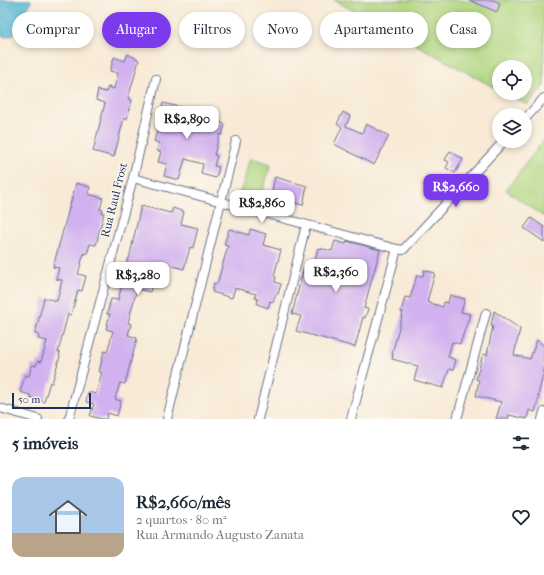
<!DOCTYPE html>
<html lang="pt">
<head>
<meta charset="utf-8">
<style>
	:root { --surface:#fff; --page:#f2f2f3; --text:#1f2937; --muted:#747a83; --accent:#7c3aed }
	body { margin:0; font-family:"IM FELL French Canon",serif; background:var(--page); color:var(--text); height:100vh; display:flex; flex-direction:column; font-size:15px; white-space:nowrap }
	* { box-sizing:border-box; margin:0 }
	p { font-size:13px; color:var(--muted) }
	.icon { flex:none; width:22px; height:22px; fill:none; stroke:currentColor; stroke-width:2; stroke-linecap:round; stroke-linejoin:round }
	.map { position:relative; height:419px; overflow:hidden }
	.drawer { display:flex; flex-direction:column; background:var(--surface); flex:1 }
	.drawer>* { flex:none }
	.hud { position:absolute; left:12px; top:12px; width:520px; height:36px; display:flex; gap:8px }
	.buttons { position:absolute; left:492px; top:60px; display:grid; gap:8px }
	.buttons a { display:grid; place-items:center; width:40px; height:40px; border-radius:50%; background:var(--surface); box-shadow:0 2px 6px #0003; font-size:20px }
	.scale { position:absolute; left:12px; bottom:10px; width:79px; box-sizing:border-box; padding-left:4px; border:2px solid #1b2f5e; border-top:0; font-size:11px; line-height:14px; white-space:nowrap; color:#1b2f5e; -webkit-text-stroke:3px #fbf7ec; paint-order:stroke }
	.price { position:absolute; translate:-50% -34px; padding:0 9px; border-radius:8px; background:#fff; color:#222; font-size:13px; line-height:26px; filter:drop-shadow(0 1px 2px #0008) }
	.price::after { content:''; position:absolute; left:50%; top:24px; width:12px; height:9px; margin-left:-6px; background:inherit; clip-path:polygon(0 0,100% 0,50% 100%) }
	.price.current { background:var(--accent); color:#fff }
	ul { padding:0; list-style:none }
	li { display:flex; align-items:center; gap:12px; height:100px; padding:0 12px }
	li span { display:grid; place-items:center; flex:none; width:112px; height:80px; border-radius:12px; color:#555 }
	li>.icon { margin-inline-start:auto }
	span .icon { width:48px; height:48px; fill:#fffc; stroke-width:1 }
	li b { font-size:17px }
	h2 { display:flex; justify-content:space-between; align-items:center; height:48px; padding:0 12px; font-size:17px }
	.pill { padding:0 14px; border-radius:18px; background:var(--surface); box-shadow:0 2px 6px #0003; font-size:14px; line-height:36px }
	.pill.current { background:var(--accent); color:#fff }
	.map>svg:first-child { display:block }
	.green { fill:#afd57f; stroke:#65826e }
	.water { fill:#54b7d3; stroke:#387398 }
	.building { fill:#d1b1ef }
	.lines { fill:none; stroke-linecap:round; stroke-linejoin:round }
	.street-casing { stroke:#687088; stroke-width:10 }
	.street { stroke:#fff; stroke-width:8 }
	.labels { text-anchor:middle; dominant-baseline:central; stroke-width:3; stroke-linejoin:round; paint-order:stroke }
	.street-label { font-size:12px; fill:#1b2f5e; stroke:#fbf7ec }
</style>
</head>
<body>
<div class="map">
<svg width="544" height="419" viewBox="0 0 544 419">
	<rect width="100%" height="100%" fill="#fbf7ec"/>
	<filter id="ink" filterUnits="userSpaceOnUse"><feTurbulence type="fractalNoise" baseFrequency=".025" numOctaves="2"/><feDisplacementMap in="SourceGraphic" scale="8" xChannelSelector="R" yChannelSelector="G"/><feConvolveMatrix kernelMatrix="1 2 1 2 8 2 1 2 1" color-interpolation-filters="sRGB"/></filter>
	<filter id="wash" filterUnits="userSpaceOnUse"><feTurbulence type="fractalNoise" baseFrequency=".012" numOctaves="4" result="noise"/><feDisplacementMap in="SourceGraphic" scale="16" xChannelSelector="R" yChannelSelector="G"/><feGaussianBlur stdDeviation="0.9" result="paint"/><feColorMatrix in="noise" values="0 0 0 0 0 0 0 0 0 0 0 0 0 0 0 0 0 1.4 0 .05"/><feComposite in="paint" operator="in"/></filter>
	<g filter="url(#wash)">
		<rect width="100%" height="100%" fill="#f8ead6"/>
		<!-- green -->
		<g class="green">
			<polygon points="334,0 544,0 544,86 527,105 505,93 525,93 525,67 499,67 499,90"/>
			<polygon points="544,140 544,217 506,190"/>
			<polygon points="251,158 271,164 260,199 240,193"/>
		</g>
		<!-- water -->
		<polygon class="water" points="0,0 31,0 31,2 13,35 5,37 0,34"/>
		<g id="blocks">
			<!-- building -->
			<g class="building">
				<polygon points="469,0 494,0 500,3 497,12"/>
				<polygon points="128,54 139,60 128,99 132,100 127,119 124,118 114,157 93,151 105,103 96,100 98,90 106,92 108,87 114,89 118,73 110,71 114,57 125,61"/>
				<polygon points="163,103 209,114 208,116 213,117 212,120 225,124 222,135 220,134 214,155 217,156 214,166 219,167 216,178 201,174 203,164 185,159 179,180 164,176 167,164 158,162 161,152 157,151 159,143 154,141 161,118 160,117"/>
				<polygon points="343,112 350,116 346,126 362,133 366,124 389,136 374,165 334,144 342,127 337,124"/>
				<polygon points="450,151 463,159 455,173 446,168 449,162 445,160"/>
				<polygon points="275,177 307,186 303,205 271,196"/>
				<polygon points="76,183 90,187 88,194 103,198 100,209 103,210 102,213 104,213 96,245 90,244 87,254 84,253 78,274 86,276 82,291 78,290 71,315 68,314 58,352 60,352 59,356 60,356 52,383 50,382 44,402 30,397 30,395 20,392 25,375 29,376 32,365 36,366 38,361 41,362 47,341 38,339 39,335 35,334 44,298 57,301 62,280 56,279 59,268 53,267"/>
				<polygon points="141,206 171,213 173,208 184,212 181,224 198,228 193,248 190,247 184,269 158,262 150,292 137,289 128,323 131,324 128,335 137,338 125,384 120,383 115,399 121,401 117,416 108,413 106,419 102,419 90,416 94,404 86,402 88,392 96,394 102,372 99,372 104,351 107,352 113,331 106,329 110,314 107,314 111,299 118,300 122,285 120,284 128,259 129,259"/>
				<polygon points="531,218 544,227 544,242 524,228"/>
				<polygon points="229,229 249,235 250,229 266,234 263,245 281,250 274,276 276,277 275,282 281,284 278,294 276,294 273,302 270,301 268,308 257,304 258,299 255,298 256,294 235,288 232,298 212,292 214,283 217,284 228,246 224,245"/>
				<polygon points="335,241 346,244 347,241 380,250 364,308 368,309 365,318 363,317 355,347 296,331 301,316 292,314 304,267 313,269 318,248 332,251"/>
				<polygon points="424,270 435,273 427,302 443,307 444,302 448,303 450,295 465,299 461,312 470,314 460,344 452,342 448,357 456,360 453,370 449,369 443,388 414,380 418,366 392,359 393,354 392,354 403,312 401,312 405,297 410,298 417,275 423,276"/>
				<polygon points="494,311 520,329 514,355 530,359 537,340 544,346 544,371 538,396 539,396 535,412 529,410 527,419 509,415 508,419 496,419 501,402 476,396 479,380 476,379 483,354 487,355 493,326 491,326"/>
			</g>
		</g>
	</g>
	<g filter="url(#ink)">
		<use href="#blocks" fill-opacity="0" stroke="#687088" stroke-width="1"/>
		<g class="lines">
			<defs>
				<g id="street">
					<polyline points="525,119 544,98"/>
					<polyline points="133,178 397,249 403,250 504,141"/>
					<polyline points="0,408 38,419"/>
					<polyline points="69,419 133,178 156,79"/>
					<polyline points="167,419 236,141"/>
					<polyline points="258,419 306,225"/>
					<polyline points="351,419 397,249"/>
					<polyline points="457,419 486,313"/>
					<polyline points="542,419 544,412"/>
				</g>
			</defs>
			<!-- street casing -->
			<use href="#street" class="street-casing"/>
			<!-- street -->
			<use href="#street" class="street"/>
		</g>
	</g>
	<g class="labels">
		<!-- street labels -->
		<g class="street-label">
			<text transform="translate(114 200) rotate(-76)">Rua Raul Frost</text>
		</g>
	</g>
</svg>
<div class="buttons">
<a><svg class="icon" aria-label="locate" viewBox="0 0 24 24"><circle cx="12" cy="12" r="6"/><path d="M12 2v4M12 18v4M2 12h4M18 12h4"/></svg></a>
<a><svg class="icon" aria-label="layers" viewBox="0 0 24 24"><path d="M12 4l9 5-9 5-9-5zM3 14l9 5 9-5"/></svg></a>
</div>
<div class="scale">50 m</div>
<b class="price" style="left:187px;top:140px">R$2,890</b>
<b class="price current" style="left:456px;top:208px">R$2,660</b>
<b class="price" style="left:262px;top:224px">R$2,860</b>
<b class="price" style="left:336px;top:293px">R$2,360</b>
<b class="price" style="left:138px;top:296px">R$3,280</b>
<div class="hud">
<a class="pill">Comprar</a>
<a class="pill current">Alugar</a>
<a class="pill">Filtros</a>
<a class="pill">Novo</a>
<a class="pill">Apartamento</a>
<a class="pill">Casa</a>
</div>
</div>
<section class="drawer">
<h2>5 imóveis<svg class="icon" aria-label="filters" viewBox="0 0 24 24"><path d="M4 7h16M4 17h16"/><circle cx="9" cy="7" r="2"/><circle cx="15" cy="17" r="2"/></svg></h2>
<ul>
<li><span style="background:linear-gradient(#a9c7e8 70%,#b9a48a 0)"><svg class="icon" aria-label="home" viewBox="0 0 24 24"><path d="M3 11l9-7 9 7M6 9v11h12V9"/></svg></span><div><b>R$2,660/mês</b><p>2 quartos · 80 m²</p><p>Rua Armando Augusto Zanata</p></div><svg class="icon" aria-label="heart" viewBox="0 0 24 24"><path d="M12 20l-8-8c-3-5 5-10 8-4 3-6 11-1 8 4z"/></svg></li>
</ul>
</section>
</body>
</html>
